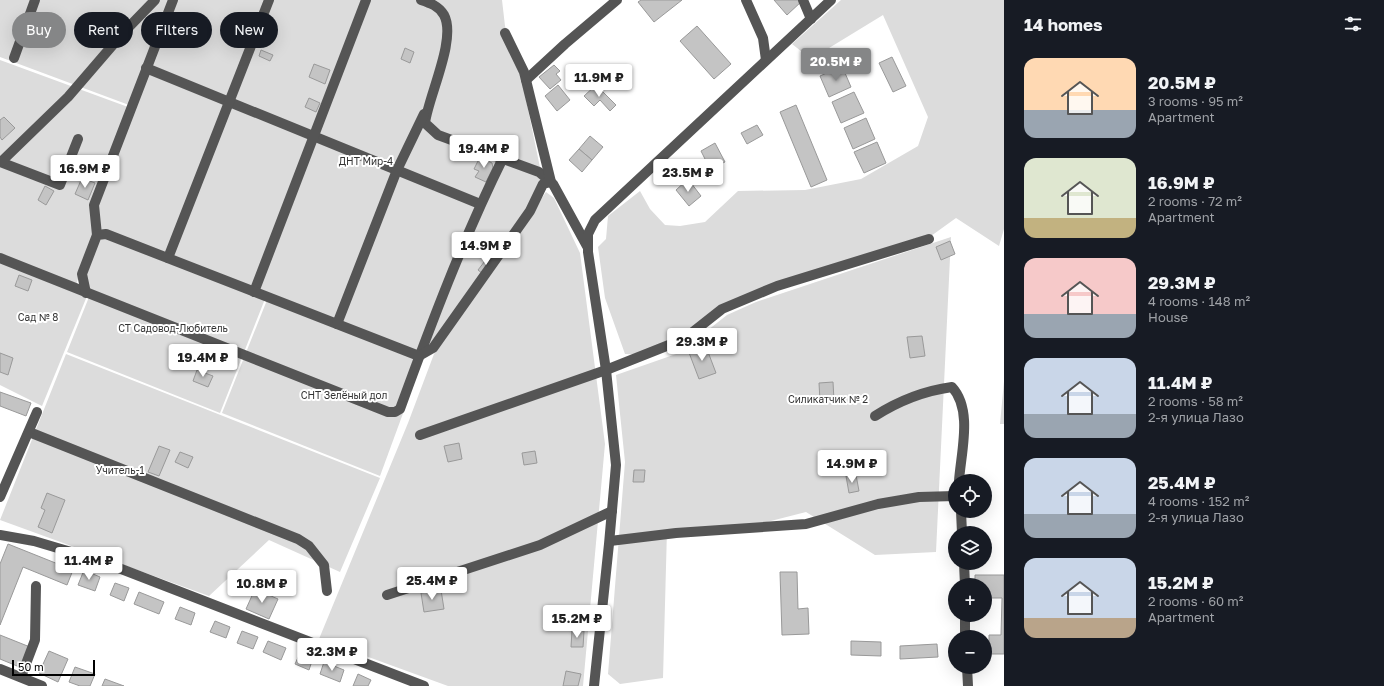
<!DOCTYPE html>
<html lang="en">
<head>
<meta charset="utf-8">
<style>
	:root { --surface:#171b24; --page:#20242c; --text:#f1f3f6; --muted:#9ea1a6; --accent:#858687 }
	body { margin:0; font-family:"Golos Text",sans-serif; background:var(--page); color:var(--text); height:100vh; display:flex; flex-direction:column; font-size:15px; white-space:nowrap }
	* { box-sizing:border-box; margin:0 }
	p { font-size:13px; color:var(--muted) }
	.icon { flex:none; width:22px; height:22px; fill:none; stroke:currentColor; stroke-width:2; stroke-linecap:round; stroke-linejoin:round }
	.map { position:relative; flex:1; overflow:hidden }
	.sheet { display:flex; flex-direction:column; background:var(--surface); width:380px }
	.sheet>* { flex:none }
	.top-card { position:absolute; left:12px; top:12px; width:380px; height:36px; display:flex; gap:8px }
	.controls { position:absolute; left:948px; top:474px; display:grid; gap:8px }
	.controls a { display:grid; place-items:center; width:44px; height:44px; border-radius:50%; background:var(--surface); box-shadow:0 4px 16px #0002; font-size:20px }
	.scale { position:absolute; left:12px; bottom:10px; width:83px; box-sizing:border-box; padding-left:4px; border:2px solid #000; border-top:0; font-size:11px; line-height:14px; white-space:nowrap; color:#000; -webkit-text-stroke:3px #fff; paint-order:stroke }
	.price { position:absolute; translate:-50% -34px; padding:0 9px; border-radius:4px; background:#fff; color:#222; font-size:13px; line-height:26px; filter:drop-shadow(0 1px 2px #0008) }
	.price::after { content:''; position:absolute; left:50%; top:24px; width:12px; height:9px; margin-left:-6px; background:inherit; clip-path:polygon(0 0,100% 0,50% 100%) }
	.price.active { background:var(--accent); color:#fff }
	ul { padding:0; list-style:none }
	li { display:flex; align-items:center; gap:12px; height:100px; padding:0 20px }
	li span { display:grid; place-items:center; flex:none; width:112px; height:80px; border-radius:12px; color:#555 }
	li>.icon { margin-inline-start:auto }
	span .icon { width:48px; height:48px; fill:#fffc; stroke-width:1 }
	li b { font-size:17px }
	h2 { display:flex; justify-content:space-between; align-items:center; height:48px; padding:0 20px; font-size:17px }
	.tag { padding:0 14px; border-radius:18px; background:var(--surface); box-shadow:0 4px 16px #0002; font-size:14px; line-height:36px }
	.tag.active { background:var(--accent); color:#fff }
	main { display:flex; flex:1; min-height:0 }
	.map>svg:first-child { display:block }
	.green { fill:#dcdcdc }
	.building { fill:#c4c4c4; stroke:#999 }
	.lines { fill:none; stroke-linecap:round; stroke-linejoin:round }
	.minor { stroke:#555; stroke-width:10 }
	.labels { text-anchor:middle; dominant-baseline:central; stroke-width:4; stroke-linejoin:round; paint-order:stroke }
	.park-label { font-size:10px; fill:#333; stroke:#fff }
</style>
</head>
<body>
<main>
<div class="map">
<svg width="1004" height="686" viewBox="0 0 1004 686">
	<rect width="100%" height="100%" fill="#fff"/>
	<!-- green -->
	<g class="green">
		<polygon points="0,0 169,0 129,105 0,57"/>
		<polygon points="176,0 502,0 505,26 522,80 544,187 424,356 100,229 97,205"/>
		<polygon points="841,0 1004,0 1004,229 999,246 956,218 931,236 722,309 684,339 645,355 625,354 605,298 598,247 606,239 608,216 640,191 650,209 665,225 680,226 705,222 738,191 805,190 861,179 918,146 928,117 883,15 811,59 792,44"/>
		<polygon points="0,60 128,107 91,205 93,235 76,285 0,255"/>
		<polygon points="546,192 554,198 580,253 605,444 583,686 448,686 319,639 408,423 434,354"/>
		<polygon points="106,236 265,299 220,413 67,352 89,297 84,274 98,237"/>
		<polygon points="951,237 936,552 875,555 806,512 755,525 667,530 663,678 620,684 608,674 625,462 616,375 679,353 727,315 756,302"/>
		<polygon points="0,262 87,296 42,406 0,385"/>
		<polygon points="267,300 423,359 380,476 222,413"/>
		<polygon points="66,354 380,478 340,572 269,540 209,596 0,520"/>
		<polygon points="1004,381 1004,424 1000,424"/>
	</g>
	<!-- building -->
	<g class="building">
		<polygon points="641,0 682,0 654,22 638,2"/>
		<polygon points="774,0 800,0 802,1 787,15"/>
		<polygon points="236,25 251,30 248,38 233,33"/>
		<polygon points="697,26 731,64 714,79 680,41"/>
		<polygon points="405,48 414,52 410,63 401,59"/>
		<polygon points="261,50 273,55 270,61 259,56"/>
		<polygon points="892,57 906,86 893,92 879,63"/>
		<polygon points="314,64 330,70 325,84 309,77"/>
		<polygon points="554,65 560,71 556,74 561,80 550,89 539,77"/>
		<polygon points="842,66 851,87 829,97 820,76"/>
		<polygon points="558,85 570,100 557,111 545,96"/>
		<polygon points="596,85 616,105 610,111 600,100 594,106 584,96"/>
		<polygon points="854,92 864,113 841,123 832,102"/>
		<polygon points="309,98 320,103 316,112 305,107"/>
		<polygon points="796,105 827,180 811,187 780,112"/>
		<polygon points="4,117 15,128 2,140 0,137 0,120"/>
		<polygon points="866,118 875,139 853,149 844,128"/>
		<polygon points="757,125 763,135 747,144 741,133"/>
		<polygon points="590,136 603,147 592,160 579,149"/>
		<polygon points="877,142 886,163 864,173 854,152"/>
		<polygon points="715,143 725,162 710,169 701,151"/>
		<polygon points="579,149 592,160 582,172 569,160"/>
		<polygon points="480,157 492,163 493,168 486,182 475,177 479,171 474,169"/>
		<polygon points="82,178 95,183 88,200 75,194"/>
		<polygon points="688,179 701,196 689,206 676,190"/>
		<polygon points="45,186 54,191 46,205 38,200"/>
		<polygon points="950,241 955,254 941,260 936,247"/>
		<polygon points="488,257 493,261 483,274 478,270"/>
		<polygon points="19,275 32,280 28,291 15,286"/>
		<polygon points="922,336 925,356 910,358 907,337"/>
		<polygon points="705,344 716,373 699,379 688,350"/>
		<polygon points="0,353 13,358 8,375 0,372"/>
		<polygon points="197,370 213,376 208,387 193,381"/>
		<polygon points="833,382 834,401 820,401 819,383"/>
		<polygon points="0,392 31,403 26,416 0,406"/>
		<polygon points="459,443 462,459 448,462 444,446"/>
		<polygon points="159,446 170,450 159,476 148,472"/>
		<polygon points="535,451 537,463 524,465 522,453"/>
		<polygon points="180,452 193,457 188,468 175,462"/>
		<polygon points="634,470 645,470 644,482 633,482"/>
		<polygon points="856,475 859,491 849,493 846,476"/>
		<polygon points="47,493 65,500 52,533 38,527 45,510 41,508"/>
		<polygon points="8,544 73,570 67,585 23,567 0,625 0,564"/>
		<polygon points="84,570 100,577 95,591 78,585"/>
		<polygon points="780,572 797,572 798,609 808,608 809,634 782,635"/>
		<polygon points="975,575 1004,575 1004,654 989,654 989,635 1001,635 1002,598 985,598 985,585 975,585"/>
		<polygon points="115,583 129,588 124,601 110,595"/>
		<polygon points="255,589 278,599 269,619 246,609"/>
		<polygon points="441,590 444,609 424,612 421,593"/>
		<polygon points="139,592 164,602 159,614 134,604"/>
		<polygon points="180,607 195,613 191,625 175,619"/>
		<polygon points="215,621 230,627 226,638 210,632"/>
		<polygon points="572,630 584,631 583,647 571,647"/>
		<polygon points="242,631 258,637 253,649 237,643"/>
		<polygon points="0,635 30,647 22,668 0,659"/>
		<polygon points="268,641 286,648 281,660 263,652"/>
		<polygon points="851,641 881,642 881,656 851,655"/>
		<polygon points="937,644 938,657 900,659 900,646"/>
		<polygon points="49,651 68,659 58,682 39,673"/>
		<polygon points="300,653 313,658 309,670 295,664"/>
		<polygon points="324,662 344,670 340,682 320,674"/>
		<polygon points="75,667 95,674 90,686 80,686 69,682"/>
		<polygon points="566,671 581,674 578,686 563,686"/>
		<polygon points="358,674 371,680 368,686 353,686"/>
		<polygon points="105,679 124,686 102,686"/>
	</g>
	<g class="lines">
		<!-- minor -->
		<g class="minor">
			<path d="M421,0C430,3 439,6 444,15C457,39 428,97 425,123L438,135L539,172L553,184L587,246"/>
			<polyline points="746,0 763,38 766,60"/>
			<polyline points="803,0 811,19"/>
			<polyline points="14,58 35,0"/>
			<polyline points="146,68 480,204"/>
			<polyline points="526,80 565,44 617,0"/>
			<polyline points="0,162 60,185 78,139"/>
			<polyline points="1,162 68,97 124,32 155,0"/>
			<polyline points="97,235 94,205 173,0"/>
			<path d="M0,258L388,412H395L400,409C431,324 463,239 503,158"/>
			<polyline points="168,258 269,0"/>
			<polyline points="254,292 366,0"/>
			<polyline points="86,293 82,274 97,235 106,234 419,356 433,348 530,211 543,184 551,182 524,72 505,33"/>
			<polyline points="337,324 397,170 424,114"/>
			<path d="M875,416C900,400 923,391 952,387C973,410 961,452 959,481"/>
			<polyline points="29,432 298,539 309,546 324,565 327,591"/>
			<polyline points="420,435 606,370 684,339 722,309 777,286 929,239"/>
			<polyline points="0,497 37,412"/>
			<polyline points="961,511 962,533"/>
			<polyline points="0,535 34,541 98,560 424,686"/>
			<polyline points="610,541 676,533 806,524 878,504 919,497 955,496"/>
			<polyline points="964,563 965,585"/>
			<polyline points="387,595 540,545 612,511"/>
			<polyline points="965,615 965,637"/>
			<polyline points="967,667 968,686"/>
			<polyline points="0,669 42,686"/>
			<polyline points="21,677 35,640 36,586"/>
			<polyline points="594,686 609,544 616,465 606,370 588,252 588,234 595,220 831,0"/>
		</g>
	</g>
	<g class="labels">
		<!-- park labels -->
		<g class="park-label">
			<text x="366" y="161">ДНТ Мир-4</text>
			<text x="38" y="317">Сад № 8</text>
			<text x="173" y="328">СТ Садовод-Любитель</text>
			<text x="344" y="395">СНТ Зелёный дол</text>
			<text x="828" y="399">Силикатчик № 2</text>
			<text x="120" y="470">Учитель-1</text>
		</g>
	</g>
</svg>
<div class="controls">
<a><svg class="icon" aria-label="locate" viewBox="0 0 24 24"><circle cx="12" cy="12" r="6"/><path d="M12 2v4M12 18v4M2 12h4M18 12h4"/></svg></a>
<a><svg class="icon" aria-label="layers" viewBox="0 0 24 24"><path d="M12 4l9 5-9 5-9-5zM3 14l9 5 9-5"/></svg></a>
<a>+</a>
<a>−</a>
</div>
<div class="scale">50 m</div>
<b class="price active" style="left:836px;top:82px">20.5M ₽</b>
<b class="price" style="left:599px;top:98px">11.9M ₽</b>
<b class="price" style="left:484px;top:169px">19.4M ₽</b>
<b class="price" style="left:85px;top:189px">16.9M ₽</b>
<b class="price" style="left:688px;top:193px">23.5M ₽</b>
<b class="price" style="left:486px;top:266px">14.9M ₽</b>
<b class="price" style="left:702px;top:362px">29.3M ₽</b>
<b class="price" style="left:203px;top:378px">19.4M ₽</b>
<b class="price" style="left:852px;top:484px">14.9M ₽</b>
<b class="price" style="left:89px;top:581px">11.4M ₽</b>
<b class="price" style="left:432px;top:601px">25.4M ₽</b>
<b class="price" style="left:262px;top:604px">10.8M ₽</b>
<b class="price" style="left:577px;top:639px">15.2M ₽</b>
<b class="price" style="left:332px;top:672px">32.3M ₽</b>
<div class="top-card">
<a class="tag active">Buy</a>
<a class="tag">Rent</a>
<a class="tag">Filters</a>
<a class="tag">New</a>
</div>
</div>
<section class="sheet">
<h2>14 homes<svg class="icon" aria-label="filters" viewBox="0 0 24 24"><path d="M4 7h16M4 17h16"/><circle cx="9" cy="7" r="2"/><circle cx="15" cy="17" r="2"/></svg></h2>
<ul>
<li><span style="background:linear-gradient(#ffd9b3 65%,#9aa5b1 0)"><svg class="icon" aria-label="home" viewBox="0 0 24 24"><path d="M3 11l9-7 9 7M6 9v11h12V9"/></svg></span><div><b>20.5M ₽</b><p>3 rooms · 95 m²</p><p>Apartment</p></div></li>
<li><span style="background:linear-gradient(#dfe7d0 75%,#c2b280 0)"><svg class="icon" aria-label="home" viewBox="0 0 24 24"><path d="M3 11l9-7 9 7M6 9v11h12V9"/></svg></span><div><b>16.9M ₽</b><p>2 rooms · 72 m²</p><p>Apartment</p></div></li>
<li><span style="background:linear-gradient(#f6c9c9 70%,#9aa5b1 0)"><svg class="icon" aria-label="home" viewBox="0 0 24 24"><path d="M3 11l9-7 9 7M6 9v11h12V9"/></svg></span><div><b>29.3M ₽</b><p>4 rooms · 148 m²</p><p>House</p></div></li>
<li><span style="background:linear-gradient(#c9d6e8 70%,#9aa5b1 0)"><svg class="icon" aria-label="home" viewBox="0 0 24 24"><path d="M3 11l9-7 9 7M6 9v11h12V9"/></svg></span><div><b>11.4M ₽</b><p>2 rooms · 58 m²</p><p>2-я улица Лазо</p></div></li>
<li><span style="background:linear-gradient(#c9d6e8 70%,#9aa5b1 0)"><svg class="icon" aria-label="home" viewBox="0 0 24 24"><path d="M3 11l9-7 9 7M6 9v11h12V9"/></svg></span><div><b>25.4M ₽</b><p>4 rooms · 152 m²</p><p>2-я улица Лазо</p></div></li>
<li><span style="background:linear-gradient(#c9d6e8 75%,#b9a48a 0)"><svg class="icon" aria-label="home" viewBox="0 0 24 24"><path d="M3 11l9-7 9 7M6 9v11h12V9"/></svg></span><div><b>15.2M ₽</b><p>2 rooms · 60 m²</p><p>Apartment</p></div></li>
</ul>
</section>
</main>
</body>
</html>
